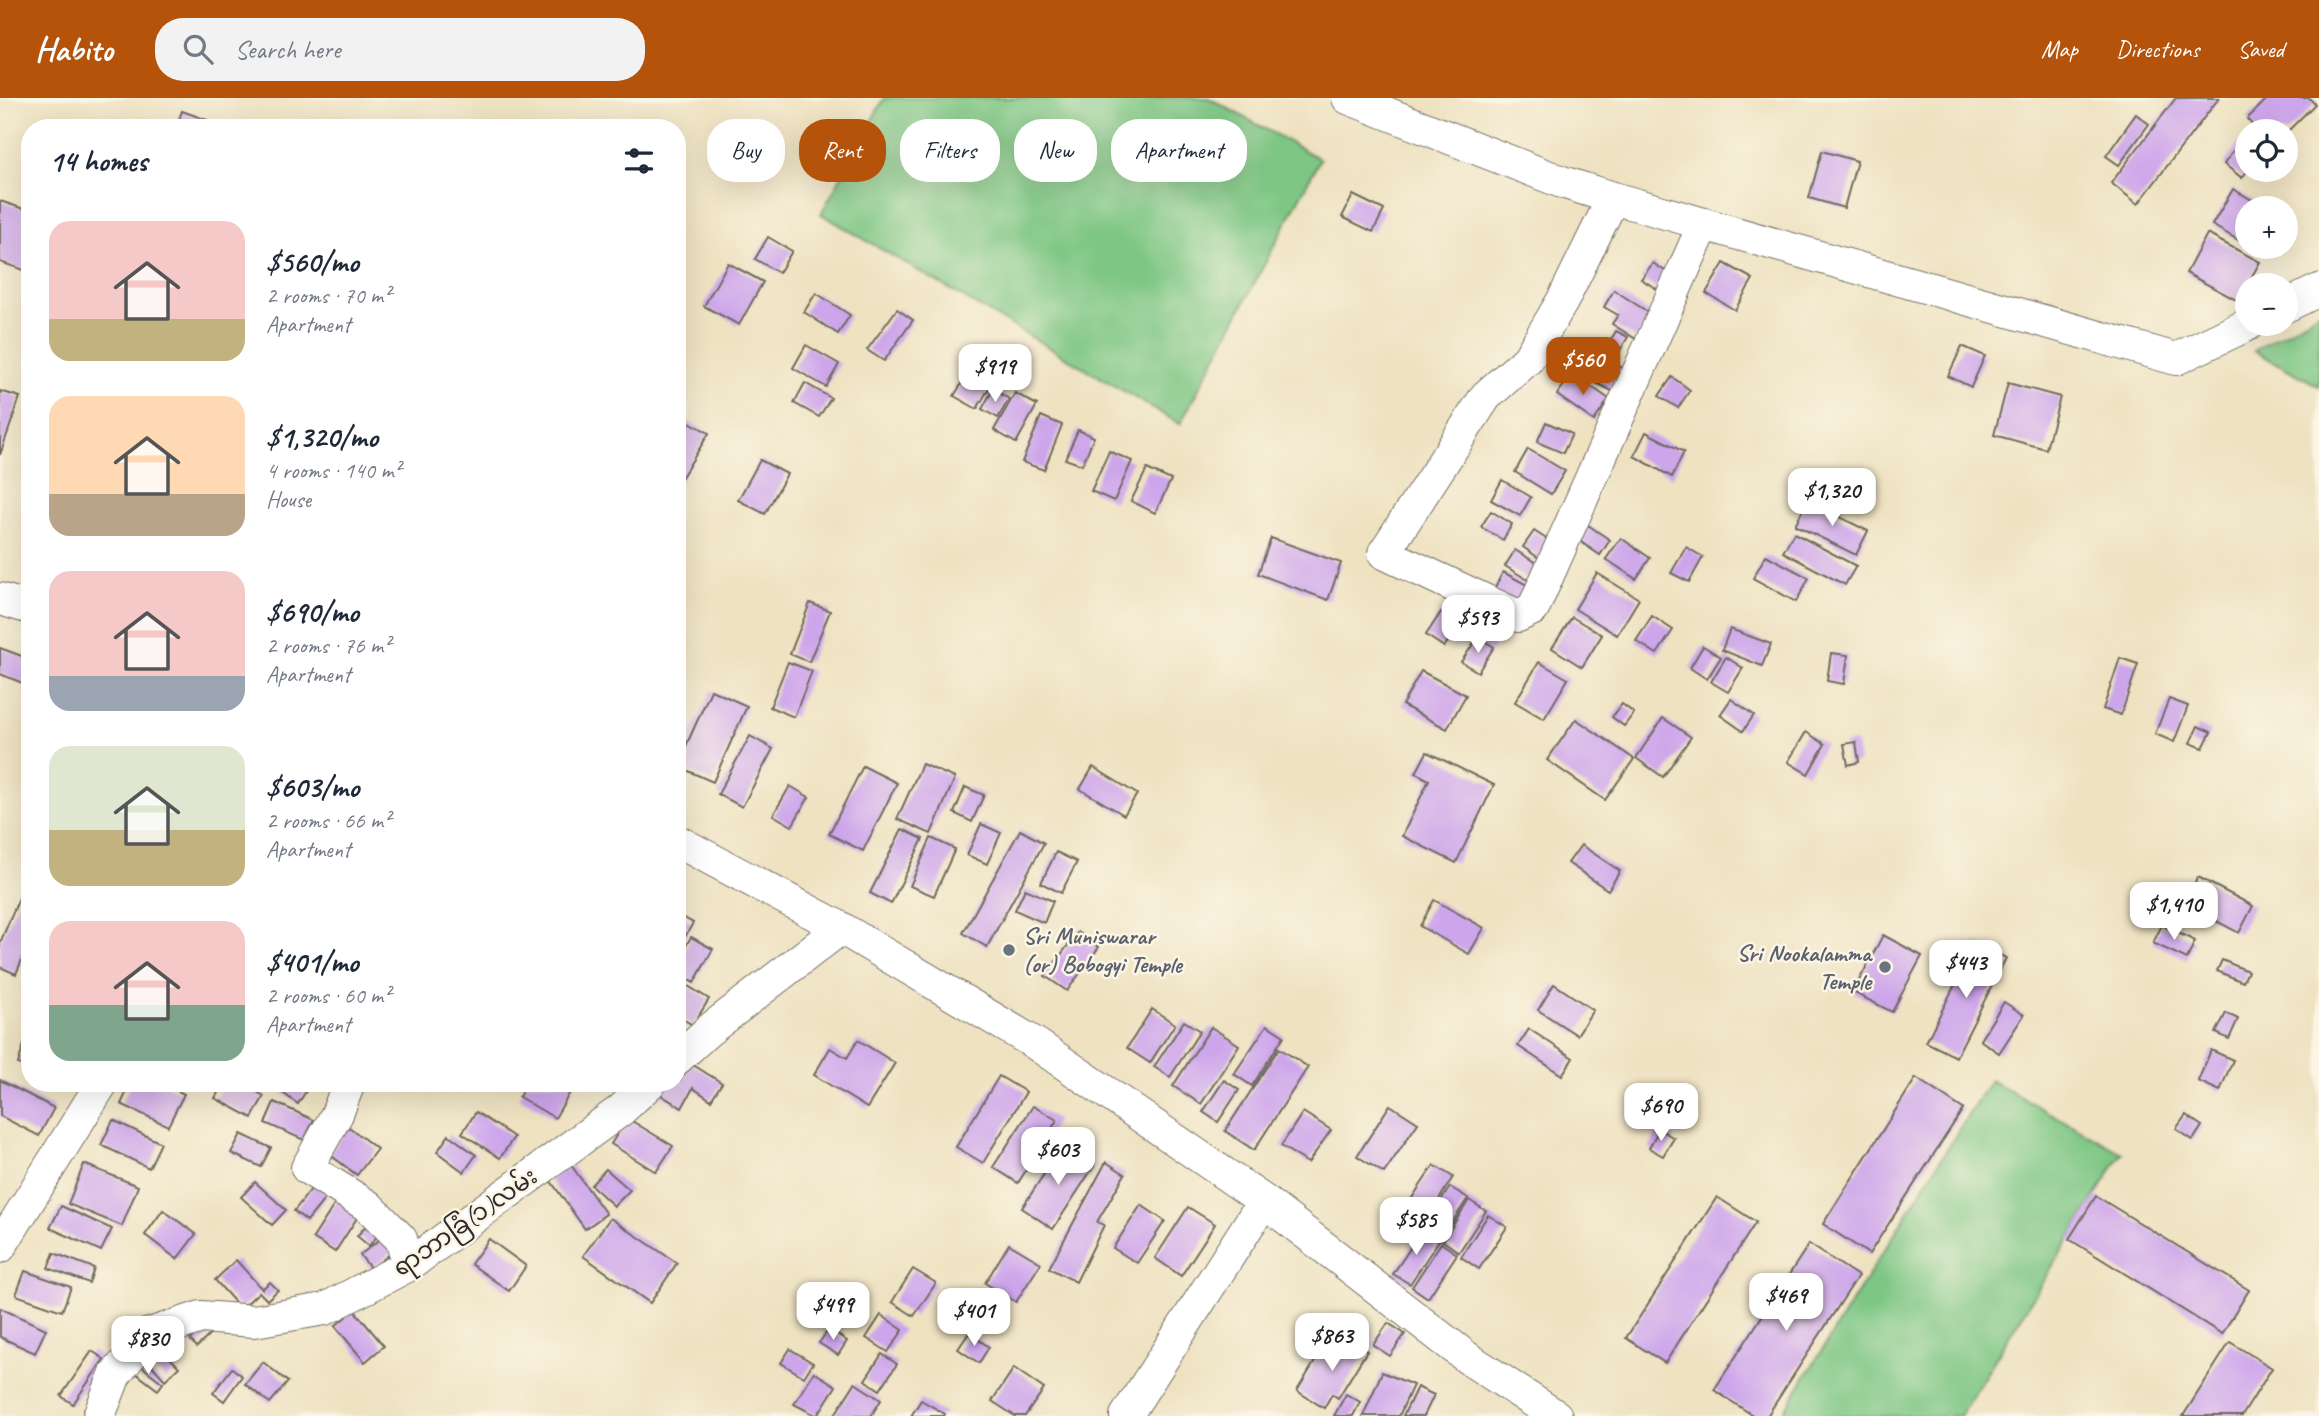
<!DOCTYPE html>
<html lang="en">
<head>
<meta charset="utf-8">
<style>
	:root { --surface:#fff; --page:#f2f2f3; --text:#1f2937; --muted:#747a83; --accent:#b45309 }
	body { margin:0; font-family:Caveat,"Noto Sans Myanmar",sans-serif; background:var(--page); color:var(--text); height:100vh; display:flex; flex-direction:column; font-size:26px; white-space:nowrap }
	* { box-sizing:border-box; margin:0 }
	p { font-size:23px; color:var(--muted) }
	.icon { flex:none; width:38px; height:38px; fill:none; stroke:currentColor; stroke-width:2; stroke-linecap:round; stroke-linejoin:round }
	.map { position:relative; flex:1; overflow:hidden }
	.panel { position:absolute; left:21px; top:21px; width:665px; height:973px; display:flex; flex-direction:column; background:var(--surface); border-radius:28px; box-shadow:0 7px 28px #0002 }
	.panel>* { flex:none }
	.hud { position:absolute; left:707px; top:21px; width:665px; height:63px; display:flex; gap:14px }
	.fabs { position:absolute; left:2235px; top:21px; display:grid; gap:14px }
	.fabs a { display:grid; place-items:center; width:63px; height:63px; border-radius:50%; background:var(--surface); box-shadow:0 7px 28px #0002; font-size:35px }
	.price { position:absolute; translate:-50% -60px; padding:0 16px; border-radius:14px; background:#fff; color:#222; font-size:23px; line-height:46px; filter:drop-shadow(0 2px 4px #0008) }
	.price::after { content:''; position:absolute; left:50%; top:42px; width:21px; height:16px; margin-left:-10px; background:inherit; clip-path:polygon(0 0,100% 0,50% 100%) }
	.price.current { background:var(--accent); color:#fff }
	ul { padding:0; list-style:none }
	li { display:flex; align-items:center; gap:21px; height:175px; padding:0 28px }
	li span { display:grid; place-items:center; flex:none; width:196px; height:140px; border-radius:21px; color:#555 }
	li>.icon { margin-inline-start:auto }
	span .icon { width:84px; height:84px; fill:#fffc; stroke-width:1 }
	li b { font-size:30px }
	h2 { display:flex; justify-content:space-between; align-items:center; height:84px; padding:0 28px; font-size:30px }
	.tag { padding:0 24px; border-radius:28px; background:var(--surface); box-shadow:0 7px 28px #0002; font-size:24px; line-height:63px }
	.tag.current { background:var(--accent); color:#fff }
	header { display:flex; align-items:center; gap:42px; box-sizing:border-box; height:98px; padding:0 35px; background:var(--accent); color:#fff }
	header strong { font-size:33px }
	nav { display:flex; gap:38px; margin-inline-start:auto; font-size:24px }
	.search { width:490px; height:63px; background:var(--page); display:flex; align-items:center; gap:18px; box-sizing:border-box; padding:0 24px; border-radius:28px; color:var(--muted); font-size:26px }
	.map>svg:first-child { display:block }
	.green { fill:#7dc683; stroke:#547857; stroke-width:2 }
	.building { fill:#cda5eb }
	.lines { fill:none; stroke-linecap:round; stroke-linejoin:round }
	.minor-casing { stroke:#6f6b60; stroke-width:34 }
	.minor { stroke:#fff; stroke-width:32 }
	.worship-dot { fill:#6b7280; stroke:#fcf5e5; stroke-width:2.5 }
	.labels { text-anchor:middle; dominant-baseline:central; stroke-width:5; stroke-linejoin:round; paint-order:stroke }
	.worship-label { font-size:24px; font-weight:bold; fill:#5b616d; stroke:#fcf5e5; text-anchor:start }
	.street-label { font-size:24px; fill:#2b2b2b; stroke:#fcf5e5 }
</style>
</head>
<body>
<header>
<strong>Habito</strong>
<div class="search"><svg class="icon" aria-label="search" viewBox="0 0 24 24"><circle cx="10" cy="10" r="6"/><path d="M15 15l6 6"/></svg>Search here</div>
<nav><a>Map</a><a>Directions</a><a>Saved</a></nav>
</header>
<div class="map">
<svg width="2319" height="1318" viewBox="0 0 2319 1318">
	<rect width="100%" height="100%" fill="#fcf5e5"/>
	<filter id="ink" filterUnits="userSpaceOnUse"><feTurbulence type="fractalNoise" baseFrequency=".0143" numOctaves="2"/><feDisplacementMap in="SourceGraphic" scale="14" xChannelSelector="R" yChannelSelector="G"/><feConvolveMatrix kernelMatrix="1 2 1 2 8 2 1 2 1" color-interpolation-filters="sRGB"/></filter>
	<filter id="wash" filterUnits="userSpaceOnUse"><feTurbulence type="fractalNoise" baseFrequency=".00686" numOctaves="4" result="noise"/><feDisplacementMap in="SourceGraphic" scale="28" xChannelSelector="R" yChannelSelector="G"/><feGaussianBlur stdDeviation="1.57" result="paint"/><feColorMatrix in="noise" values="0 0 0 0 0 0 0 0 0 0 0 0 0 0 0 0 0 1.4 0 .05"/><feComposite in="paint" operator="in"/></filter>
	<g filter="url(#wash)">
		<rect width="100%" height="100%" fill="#eee2c1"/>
		<!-- green -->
		<g class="green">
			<polygon points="884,0 1209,0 1320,61 1180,326 821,116"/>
			<polygon points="2319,214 2319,288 2254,253"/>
			<polygon points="1990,982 2122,1055 1960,1318 1781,1318"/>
		</g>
		<g id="blocks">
			<!-- building -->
			<g class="building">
				<polygon points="2176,0 2219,0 2138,106 2111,85"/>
				<polygon points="2268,0 2309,0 2315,6 2286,35 2258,33 2247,21"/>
				<polygon points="182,13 207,22 205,30 176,30"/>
				<polygon points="2136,16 2149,26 2119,67 2106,58"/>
				<polygon points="2240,44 2247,50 2247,73 2242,80 2224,66"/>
				<polygon points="1822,53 1857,63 1844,110 1809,100"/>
				<polygon points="2233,91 2266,110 2247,110 2247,147 2212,127"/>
				<polygon points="1353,97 1384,112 1373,134 1342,119"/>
				<polygon points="0,103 30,113 30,174 0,164"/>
				<polygon points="2207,136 2260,164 2238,203 2186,175"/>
				<polygon points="768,139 792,153 779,175 755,161"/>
				<polygon points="728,165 763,184 739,227 704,208"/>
				<polygon points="1653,165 1671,177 1660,193 1641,181"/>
				<polygon points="1724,165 1753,181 1735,212 1706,195"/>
				<polygon points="1614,192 1651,216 1636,241 1612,226 1618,217 1604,209"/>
				<polygon points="816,195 850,217 838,236 804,214"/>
				<polygon points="897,211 913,222 884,263 867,252"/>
				<polygon points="1616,233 1628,239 1615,261 1603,255"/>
				<polygon points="806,247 839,266 826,289 793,270"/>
				<polygon points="1962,248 1985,258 1971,289 1948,278"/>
				<polygon points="1605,260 1626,272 1614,294 1592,283"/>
				<polygon points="974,265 996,278 977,311 954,298"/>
				<polygon points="1572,275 1609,301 1594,323 1557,297"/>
				<polygon points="1672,279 1690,292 1678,310 1659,298"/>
				<polygon points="805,285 831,300 819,319 794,305"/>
				<polygon points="2008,285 2060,299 2046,351 1994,337"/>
				<polygon points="993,291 1009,301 998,320 982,311"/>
				<polygon points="0,293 20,299 0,357"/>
				<polygon points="1015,295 1037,307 1016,345 994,332"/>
				<polygon points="677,317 709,335 677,387"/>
				<polygon points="1041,318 1062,327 1044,372 1022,364"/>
				<polygon points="1546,324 1572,336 1563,355 1537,344"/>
				<polygon points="1078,332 1094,339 1082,367 1065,361"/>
				<polygon points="1646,334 1684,354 1672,379 1634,358"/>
				<polygon points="1528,351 1565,373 1551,396 1515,374"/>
				<polygon points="1109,353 1132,363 1114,403 1091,393"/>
				<polygon points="760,362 787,376 765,416 738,402"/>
				<polygon points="1147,371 1171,382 1155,415 1131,403"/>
				<polygon points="1502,382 1531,399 1520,418 1491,402"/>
				<polygon points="1807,403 1868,433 1856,457 1795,427"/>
				<polygon points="1491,413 1512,426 1503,442 1481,429"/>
				<polygon points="1588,427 1610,442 1600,457 1578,442"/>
				<polygon points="1534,433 1557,448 1546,465 1523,449"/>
				<polygon points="1794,435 1856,468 1845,487 1783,454"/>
				<polygon points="1271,440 1341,465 1328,502 1258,476"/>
				<polygon points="1621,440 1650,460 1636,481 1606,461"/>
				<polygon points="1686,449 1703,459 1689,484 1671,475"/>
				<polygon points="1515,452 1538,466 1528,482 1505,468"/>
				<polygon points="1766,457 1809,480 1796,504 1753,480"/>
				<polygon points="1503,474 1536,492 1525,511 1493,493"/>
				<polygon points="1597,475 1639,501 1617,537 1575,511"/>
				<polygon points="810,505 830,513 809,564 790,556"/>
				<polygon points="1441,514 1459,527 1444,549 1426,537"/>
				<polygon points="1652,518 1673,532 1657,556 1636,543"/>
				<polygon points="1572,519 1602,537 1582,569 1552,550"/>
				<polygon points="1730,531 1771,546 1762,568 1722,552"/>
				<polygon points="1478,539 1494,549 1478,574 1461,564"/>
				<polygon points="1703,548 1721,559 1707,581 1690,570"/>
				<polygon points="0,550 30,561 30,588 0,576"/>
				<polygon points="1831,555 1848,557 1844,586 1827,583"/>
				<polygon points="1726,559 1743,570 1728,594 1711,584"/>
				<polygon points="2120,560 2138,566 2121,617 2103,611"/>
				<polygon points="788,564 812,573 794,619 770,609"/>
				<polygon points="1539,564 1568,581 1544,621 1515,604"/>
				<polygon points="1421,573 1466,597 1447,631 1402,607"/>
				<polygon points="711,592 747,608 713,684 677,668"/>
				<polygon points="1731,601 1754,617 1743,633 1720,617"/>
				<polygon points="2169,601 2188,608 2174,644 2155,636"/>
				<polygon points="1622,606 1634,615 1624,628 1612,619"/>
				<polygon points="1663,620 1691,639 1663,679 1636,660"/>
				<polygon points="1576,621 1634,661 1605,702 1547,662"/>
				<polygon points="2198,628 2211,634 2203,650 2190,645"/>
				<polygon points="1806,634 1825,646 1808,676 1788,664"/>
				<polygon points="750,638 773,651 742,709 718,696"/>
				<polygon points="1856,644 1859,664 1848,667 1844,646"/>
				<polygon points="1427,654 1494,687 1456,765 1402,738 1429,682 1416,675"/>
				<polygon points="922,666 955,680 931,736 897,721"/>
				<polygon points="863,668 897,685 863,753 829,736"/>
				<polygon points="1093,669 1137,696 1124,717 1080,691"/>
				<polygon points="790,688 809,699 792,728 773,717"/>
				<polygon points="965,689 984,697 972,724 954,715"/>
				<polygon points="981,726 1001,735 987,766 967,757"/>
				<polygon points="902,731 923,741 891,806 870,795"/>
				<polygon points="1020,732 1044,745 987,849 963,835"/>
				<polygon points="931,740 955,751 934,798 910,788"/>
				<polygon points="1581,747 1620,773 1608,792 1568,765"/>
				<polygon points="1056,754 1077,764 1061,795 1041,785"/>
				<polygon points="30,774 30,843 16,876 0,869 0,845"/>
				<polygon points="2198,779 2253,808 2239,835 2184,806"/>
				<polygon points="1025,791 1053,803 1044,825 1015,812"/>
				<polygon points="1434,802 1484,830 1469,856 1420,828"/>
				<polygon points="677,816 693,825 677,853"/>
				<polygon points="2162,827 2195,843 2187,861 2153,845"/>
				<polygon points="1078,834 1099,849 1067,893 1045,878"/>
				<polygon points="1883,837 1922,858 1892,914 1853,894"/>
				<polygon points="691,839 713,851 694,885 677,876 677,863"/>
				<polygon points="1976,845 2006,860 1956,959 1926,944"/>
				<polygon points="2222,862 2248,873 2243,884 2217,873"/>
				<polygon points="680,883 709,901 693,927 677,918 677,889"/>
				<polygon points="1554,886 1593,912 1577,937 1538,912"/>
				<polygon points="2004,904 2024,917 1999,955 1980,942"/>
				<polygon points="1152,911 1175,926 1150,965 1127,950"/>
				<polygon points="2226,915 2238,921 2229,941 2216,935"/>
				<polygon points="1184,923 1200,933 1170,979 1154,969"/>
				<polygon points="1267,927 1284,938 1252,988 1234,976"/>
				<polygon points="1211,929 1239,947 1201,1006 1173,988"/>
				<polygon points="1529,931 1573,960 1562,977 1518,948"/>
				<polygon points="26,940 30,941 30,970 18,966"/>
				<polygon points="858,942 895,965 867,1010 814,977 830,950 847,960"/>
				<polygon points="1279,950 1308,969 1254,1052 1225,1033"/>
				<polygon points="2211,952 2233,962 2220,993 2198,983"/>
				<polygon points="690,965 722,985 711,1002 693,990 682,1010 661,997 668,985 677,985 677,980 680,982"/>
				<polygon points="999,978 1026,994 983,1065 956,1049"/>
				<polygon points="1916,980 1963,1011 1869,1156 1823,1126"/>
				<polygon points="0,982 54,1010 39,1038 0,1018"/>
				<polygon points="1224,982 1239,992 1218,1024 1203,1014"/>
				<polygon points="131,985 162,985 184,996 168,1028 121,1006"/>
				<polygon points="224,985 241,985 264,998 252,1020 215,1000"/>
				<polygon points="279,985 311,985 298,1006 280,993 283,988"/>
				<polygon points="527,985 573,985 575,986 555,1020 519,999"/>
				<polygon points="274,1004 314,1022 304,1042 265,1025"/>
				<polygon points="1390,1007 1418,1025 1384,1075 1357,1058"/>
				<polygon points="1033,1008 1057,1022 1018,1085 993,1069"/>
				<polygon points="476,1014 514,1039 500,1060 462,1035"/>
				<polygon points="1303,1014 1331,1032 1308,1065 1281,1048"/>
				<polygon points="2186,1017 2202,1028 2193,1042 2176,1031"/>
				<polygon points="627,1020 673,1048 656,1074 611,1046"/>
				<polygon points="113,1022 161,1045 149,1070 101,1047"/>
				<polygon points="349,1029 377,1051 357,1077 329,1056"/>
				<polygon points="1659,1031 1674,1040 1663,1058 1649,1050"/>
				<polygon points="241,1036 271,1050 261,1069 231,1055"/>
				<polygon points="449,1037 476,1057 464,1074 437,1054"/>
				<polygon points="1063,1047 1094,1068 1053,1131 1022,1110"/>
				<polygon points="1106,1064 1125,1076 1097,1124 1104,1127 1076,1184 1049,1170"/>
				<polygon points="84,1066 138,1088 122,1128 68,1106"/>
				<polygon points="571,1067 606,1116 585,1131 550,1082"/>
				<polygon points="1434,1067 1453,1079 1424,1125 1404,1112"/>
				<polygon points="606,1071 630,1092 614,1108 591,1087"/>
				<polygon points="255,1084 286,1112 272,1127 241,1099"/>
				<polygon points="315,1086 328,1097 307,1123 294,1113"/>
				<polygon points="1450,1089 1468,1100 1441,1142 1423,1130"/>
				<polygon points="342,1095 364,1109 335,1154 313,1140"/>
				<polygon points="2096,1098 2249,1192 2222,1236 2069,1141"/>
				<polygon points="1717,1099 1756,1124 1665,1265 1626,1240"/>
				<polygon points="1469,1102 1486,1113 1459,1154 1443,1143"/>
				<polygon points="1141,1107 1165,1123 1137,1165 1113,1150"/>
				<polygon points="61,1108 112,1131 101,1153 50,1130"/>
				<polygon points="1188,1109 1215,1126 1181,1178 1155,1160"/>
				<polygon points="163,1112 196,1136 177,1161 145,1137"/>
				<polygon points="1488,1117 1507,1129 1479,1171 1461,1159"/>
				<polygon points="610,1120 677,1165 650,1205 583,1158"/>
				<polygon points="372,1121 383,1131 369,1148 357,1138"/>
				<polygon points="1423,1131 1439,1142 1410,1186 1393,1176"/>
				<polygon points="384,1138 395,1152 371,1171 360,1157"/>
				<polygon points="489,1141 526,1168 509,1193 471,1166"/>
				<polygon points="1441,1145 1457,1156 1428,1200 1412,1189"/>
				<polygon points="1009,1146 1041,1165 1016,1204 985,1185"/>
				<polygon points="1809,1146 1858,1178 1767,1318 1754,1318 1714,1292"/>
				<polygon points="54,1155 94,1170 89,1185 48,1170"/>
				<polygon points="236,1162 262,1191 270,1184 278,1192 267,1202 259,1194 241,1211 215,1182"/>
				<polygon points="913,1171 936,1185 914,1218 892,1204"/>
				<polygon points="25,1173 71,1189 62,1213 16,1197"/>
				<polygon points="0,1210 46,1231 35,1255 0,1239"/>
				<polygon points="354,1212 384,1248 365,1264 335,1228"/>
				<polygon points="881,1217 903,1232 888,1254 866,1240"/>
				<polygon points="210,1222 217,1230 197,1249 190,1242"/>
				<polygon points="1388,1225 1405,1236 1390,1258 1373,1247"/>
				<polygon points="829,1231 847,1243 838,1257 819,1245"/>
				<polygon points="969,1235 989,1249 979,1265 958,1251"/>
				<polygon points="1343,1239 1367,1253 1338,1300 1332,1296 1324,1310 1297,1293 1320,1255 1329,1260"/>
				<polygon points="2230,1244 2272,1270 2242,1318 2183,1318"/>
				<polygon points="160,1250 179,1269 165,1282 147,1262"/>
				<polygon points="790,1251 813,1265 804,1279 781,1265"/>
				<polygon points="92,1253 104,1261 73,1306 61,1298"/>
				<polygon points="882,1256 897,1266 880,1292 865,1282"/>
				<polygon points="263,1264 288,1284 270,1305 245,1286"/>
				<polygon points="137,1265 163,1285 158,1292 132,1272"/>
				<polygon points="232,1270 242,1278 224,1303 213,1295"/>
				<polygon points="1014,1270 1044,1291 1025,1318 1015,1318 992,1303"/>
				<polygon points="814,1274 836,1288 817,1318 794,1306"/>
				<polygon points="1382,1274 1413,1287 1399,1318 1363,1318"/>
				<polygon points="855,1285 881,1302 871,1318 834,1318"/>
				<polygon points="1417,1289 1434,1297 1424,1318 1403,1318"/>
				<polygon points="1346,1296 1360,1304 1353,1318 1334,1318"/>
				<polygon points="921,1302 945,1316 944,1318 911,1318"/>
			</g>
		</g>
	</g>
	<g filter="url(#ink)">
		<use href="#blocks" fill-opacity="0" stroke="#6f6b60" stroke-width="2"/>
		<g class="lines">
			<defs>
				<g id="minor">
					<polyline points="1348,0 1562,84 1613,100 2176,261 2249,226"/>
					<polyline points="1613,100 1563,202 1528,261 1486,298 1384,455 1518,518 1533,511 1704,126"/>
					<polyline points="2286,208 2319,192"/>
					<polyline points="0,501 30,510"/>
					<polyline points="677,743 841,830 1036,946 1264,1103 1469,1261 1556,1318"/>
					<polyline points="677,961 709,932 841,830"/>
					<polyline points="349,985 337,1016 307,1070 368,1108 401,1141 409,1167"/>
					<polyline points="0,1149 102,985"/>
					<polyline points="99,1318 115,1277 147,1237 201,1219 254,1223 325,1211 409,1167 621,1012 650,985"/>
					<polyline points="1126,1318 1264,1103"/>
				</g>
			</defs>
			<!-- minor casing -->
			<use href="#minor" class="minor-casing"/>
			<!-- minor -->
			<use href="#minor" class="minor"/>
		</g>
	</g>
	<!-- markers -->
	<g class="worship-dot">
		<circle cx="1009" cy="852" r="7"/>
		<circle cx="1885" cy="869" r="7"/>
	</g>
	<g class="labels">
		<!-- worship labels -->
		<g class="worship-label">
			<text x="1023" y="838">Sri Muniswarar<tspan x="1023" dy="28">(or) Bobogyi Temple</tspan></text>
			<text x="1871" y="855" text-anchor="end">Sri Nookalamma<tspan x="1871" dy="28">Temple</tspan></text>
		</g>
		<!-- street labels -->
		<g class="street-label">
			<text transform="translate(465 1124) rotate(-35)">ရာဘာခြံ(၁)လမ်း</text>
		</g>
	</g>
</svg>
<div class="fabs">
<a><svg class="icon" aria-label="locate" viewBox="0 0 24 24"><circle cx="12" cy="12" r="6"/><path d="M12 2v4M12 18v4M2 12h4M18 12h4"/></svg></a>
<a>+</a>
<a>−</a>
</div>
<b class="price current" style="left:1583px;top:299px">$560</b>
<b class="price" style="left:995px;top:306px">$919</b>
<b class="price" style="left:1832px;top:430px">$1,320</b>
<b class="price" style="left:1478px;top:557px">$593</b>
<b class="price" style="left:2174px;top:844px">$1,410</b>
<b class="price" style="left:1966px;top:902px">$443</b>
<b class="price" style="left:1661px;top:1045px">$690</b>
<b class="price" style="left:1058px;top:1089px">$603</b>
<b class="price" style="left:1416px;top:1159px">$585</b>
<b class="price" style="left:1786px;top:1235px">$469</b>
<b class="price" style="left:833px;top:1244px">$499</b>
<b class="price" style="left:974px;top:1250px">$401</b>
<b class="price" style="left:1332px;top:1275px">$863</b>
<b class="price" style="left:148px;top:1278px">$830</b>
<div class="hud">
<a class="tag">Buy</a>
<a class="tag current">Rent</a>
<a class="tag">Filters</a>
<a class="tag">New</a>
<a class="tag">Apartment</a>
</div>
<section class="panel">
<h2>14 homes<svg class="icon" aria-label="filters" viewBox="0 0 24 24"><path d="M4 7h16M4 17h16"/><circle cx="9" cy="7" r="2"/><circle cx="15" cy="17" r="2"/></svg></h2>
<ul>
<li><span style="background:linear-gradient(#f6c9c9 70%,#c2b280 0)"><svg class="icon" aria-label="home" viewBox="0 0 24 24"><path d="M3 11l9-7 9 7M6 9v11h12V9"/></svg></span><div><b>$560/mo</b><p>2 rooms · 70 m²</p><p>Apartment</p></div></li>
<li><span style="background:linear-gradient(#ffd9b3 70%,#b9a48a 0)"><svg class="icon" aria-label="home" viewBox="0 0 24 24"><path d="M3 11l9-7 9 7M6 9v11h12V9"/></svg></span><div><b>$1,320/mo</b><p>4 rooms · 140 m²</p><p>House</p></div></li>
<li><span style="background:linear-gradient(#f6c9c9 75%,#9aa5b1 0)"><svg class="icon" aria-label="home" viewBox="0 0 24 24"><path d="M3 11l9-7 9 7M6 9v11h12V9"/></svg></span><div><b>$690/mo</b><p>2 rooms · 76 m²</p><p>Apartment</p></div></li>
<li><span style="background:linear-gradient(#dfe7d0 60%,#c2b280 0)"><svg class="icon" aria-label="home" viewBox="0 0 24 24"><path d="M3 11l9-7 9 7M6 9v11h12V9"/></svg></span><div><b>$603/mo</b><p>2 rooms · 66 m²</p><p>Apartment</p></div></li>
<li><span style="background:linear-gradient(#f6c9c9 60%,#7fa58c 0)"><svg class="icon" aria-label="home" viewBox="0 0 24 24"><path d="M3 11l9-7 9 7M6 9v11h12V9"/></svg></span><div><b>$401/mo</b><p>2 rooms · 60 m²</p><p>Apartment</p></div></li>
</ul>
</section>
</div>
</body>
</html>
